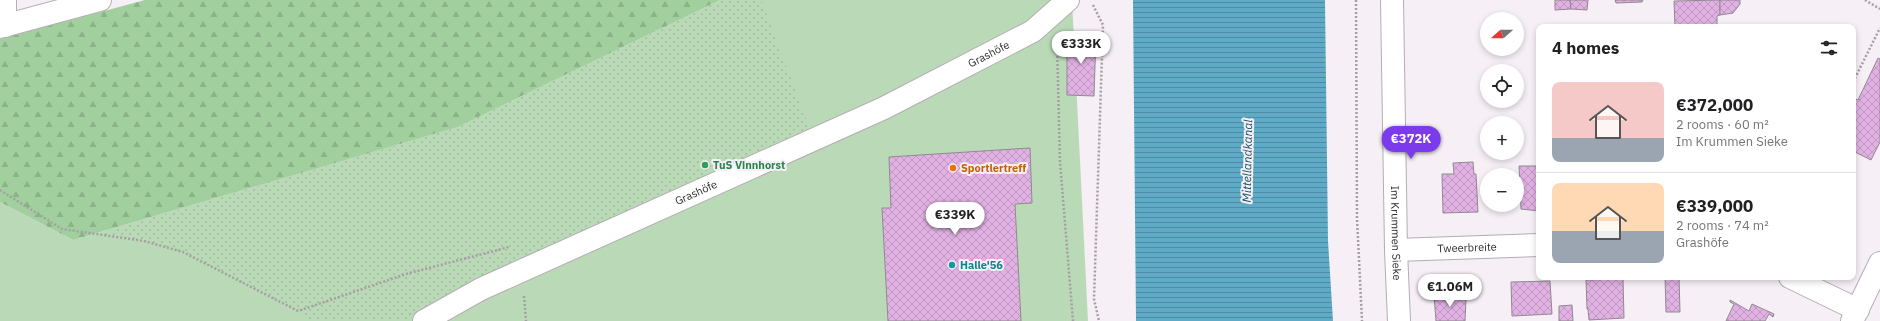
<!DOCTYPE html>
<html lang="en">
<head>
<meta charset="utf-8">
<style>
	:root { --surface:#fff; --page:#f2f2f2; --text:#202124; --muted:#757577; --line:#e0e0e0; --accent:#7c3aed }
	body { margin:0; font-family:"IBM Plex Sans",sans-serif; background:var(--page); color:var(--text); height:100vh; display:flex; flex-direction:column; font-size:15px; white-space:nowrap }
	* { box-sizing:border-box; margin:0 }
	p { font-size:13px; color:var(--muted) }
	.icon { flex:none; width:22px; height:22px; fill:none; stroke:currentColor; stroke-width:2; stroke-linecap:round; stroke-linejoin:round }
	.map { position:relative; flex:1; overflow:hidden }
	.panel { position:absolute; left:1536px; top:24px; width:320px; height:256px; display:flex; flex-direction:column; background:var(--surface); border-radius:8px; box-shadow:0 2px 6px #0003 }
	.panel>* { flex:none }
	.needle { width:26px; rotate:249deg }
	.controls { position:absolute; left:1480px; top:12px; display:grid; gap:8px }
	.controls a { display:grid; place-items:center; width:44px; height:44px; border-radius:50%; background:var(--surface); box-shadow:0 2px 6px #0003; font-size:20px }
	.price { position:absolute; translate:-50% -34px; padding:0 9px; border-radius:14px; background:#fff; color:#222; font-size:13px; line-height:26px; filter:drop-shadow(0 1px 2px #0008) }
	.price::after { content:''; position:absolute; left:50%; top:24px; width:12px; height:9px; margin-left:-6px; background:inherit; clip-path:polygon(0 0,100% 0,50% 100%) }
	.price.selected { background:var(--accent); color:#fff }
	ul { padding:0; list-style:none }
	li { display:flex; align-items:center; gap:12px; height:100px; padding:0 16px }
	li+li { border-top:1px solid var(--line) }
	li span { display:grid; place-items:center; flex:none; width:112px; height:80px; border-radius:8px; color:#555 }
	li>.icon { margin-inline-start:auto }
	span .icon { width:48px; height:48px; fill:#fffc; stroke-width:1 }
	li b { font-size:17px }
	h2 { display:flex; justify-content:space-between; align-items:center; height:48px; padding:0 16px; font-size:17px }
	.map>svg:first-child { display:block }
	.grass { fill:#badab7 }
	.forest { fill:url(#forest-firs) }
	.park { fill:url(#park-dots) }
	.water { fill:url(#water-rules) }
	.building { fill:url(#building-cross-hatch); stroke:#908a90 }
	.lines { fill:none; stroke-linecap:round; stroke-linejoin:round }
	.minor-casing { stroke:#b4adb4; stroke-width:24 }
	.path { stroke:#a59fa5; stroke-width:2.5; stroke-dasharray:2 2; stroke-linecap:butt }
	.minor { stroke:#fff; stroke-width:22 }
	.leisure-dot { fill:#2e9e5b; stroke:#f6eff6; stroke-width:1.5 }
	.food-dot { fill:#e8710a; stroke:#f6eff6; stroke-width:1.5 }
	.culture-dot { fill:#0f9aa8; stroke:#f6eff6; stroke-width:1.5 }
	.labels { text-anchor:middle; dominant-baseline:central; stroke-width:4; stroke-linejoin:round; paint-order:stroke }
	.street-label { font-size:11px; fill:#2d2a2d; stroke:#f6eff6 }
	.leisure-label { font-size:11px; font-weight:bold; fill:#27864d; stroke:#f6eff6; text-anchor:start }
	.food-label { font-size:11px; font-weight:bold; fill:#c56008; stroke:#f6eff6; text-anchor:start }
	.culture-label { font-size:11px; font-weight:bold; fill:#0d838f; stroke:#f6eff6; text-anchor:start }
	.water-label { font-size:12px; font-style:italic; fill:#125165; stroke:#f6eff6 }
</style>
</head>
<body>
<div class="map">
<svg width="1880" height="321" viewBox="0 0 1880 321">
	<defs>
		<pattern id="forest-firs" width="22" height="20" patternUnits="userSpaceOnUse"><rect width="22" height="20" fill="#a1cf9d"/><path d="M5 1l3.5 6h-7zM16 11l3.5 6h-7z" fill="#8bb288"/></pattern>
		<pattern id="park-dots" width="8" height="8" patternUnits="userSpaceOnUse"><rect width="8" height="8" fill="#badab7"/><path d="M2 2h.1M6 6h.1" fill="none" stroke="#a0bb9e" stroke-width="1.8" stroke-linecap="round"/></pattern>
		<pattern id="water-rules" width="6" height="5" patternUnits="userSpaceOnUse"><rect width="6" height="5" fill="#5fabc7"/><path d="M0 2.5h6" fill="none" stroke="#4f8ba2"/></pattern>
		<pattern id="building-cross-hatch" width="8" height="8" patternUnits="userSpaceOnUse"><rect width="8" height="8" fill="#e0b1e2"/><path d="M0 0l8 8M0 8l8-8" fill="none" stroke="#c098c2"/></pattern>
	</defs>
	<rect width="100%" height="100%" fill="#f6eff6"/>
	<!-- grass -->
	<polygon class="grass" points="720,0 1072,0 1088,321 0,321 0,202 73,240 458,127"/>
	<!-- forest -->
	<polygon class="forest" points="145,0 720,0 458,127 73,240 0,202 0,39"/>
	<!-- park -->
	<polygon class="park" points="720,0 761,0 814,139 424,321 310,321 298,311 183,252 144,241 98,234 458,127"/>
	<!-- water -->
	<polygon class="water" points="1133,0 1325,0 1328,241 1333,321 1136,321"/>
	<!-- building -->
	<g class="building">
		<polygon points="1555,0 1570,0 1571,9 1555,10"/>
		<polygon points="1570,0 1588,0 1587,10 1571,9"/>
		<polygon points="1615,0 1643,0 1642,2 1616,3"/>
		<polygon points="1720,0 1720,15 1717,16 1717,27 1675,27 1674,1"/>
		<polygon points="1720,0 1740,0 1740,4 1733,13 1720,15"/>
		<polygon points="1067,35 1096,35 1094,96 1067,95"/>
		<polygon points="1878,58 1880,59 1880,142 1871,160 1853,151 1853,98 1858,100"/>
		<polygon points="1030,148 1032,203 1015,204 1021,321 888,321 882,208 891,208 889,157"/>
		<polygon points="1473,162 1474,174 1476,174 1478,212 1443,213 1442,174 1454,174 1453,163"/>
		<polygon points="1519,166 1539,166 1539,211 1521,209"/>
		<polygon points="1665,277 1679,277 1680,312 1666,312"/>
		<polygon points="1623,279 1624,318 1589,320 1588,309 1587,309 1586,280"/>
		<polygon points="1550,281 1552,314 1512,316 1511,282"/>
		<polygon points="1464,294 1464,299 1466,299 1465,321 1436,321 1434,296"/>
		<polygon points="1730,300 1749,311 1752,304 1774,314 1773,317 1769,314 1765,321 1726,321 1734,304 1730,302"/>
		<polygon points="1572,305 1573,321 1559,321 1559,306"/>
	</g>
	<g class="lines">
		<defs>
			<g id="minor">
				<path id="s1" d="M1392,0L1396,250L1399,321"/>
				<polyline points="5,26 5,0"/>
				<polyline points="0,27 100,0"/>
				<path id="s2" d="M1396,250L1539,245"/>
				<polyline points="1790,277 1858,310"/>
				<path id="s3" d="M424,321L481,289L884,108L1033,31L1068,0"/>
				<polyline points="1852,321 1880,263"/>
			</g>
		</defs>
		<!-- minor casing -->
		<use href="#minor" class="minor-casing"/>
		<!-- path -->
		<g class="path">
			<polyline points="1356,0 1357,218 1362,321"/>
			<polyline points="1865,0 1880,9"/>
			<polyline points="1093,5 1103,25 1094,299 1099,321"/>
			<polyline points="1057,44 1060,162 1073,321"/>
			<polyline points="1853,82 1880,28"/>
			<polyline points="0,190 62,229 144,241 183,252 298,311 406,274 509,247"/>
			<polyline points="524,296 526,321"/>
		</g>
		<!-- minor -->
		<use href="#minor" class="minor"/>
	</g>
	<!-- markers -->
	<circle class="leisure-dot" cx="705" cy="165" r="4"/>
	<circle class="food-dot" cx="953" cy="168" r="4"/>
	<circle class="culture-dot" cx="952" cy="265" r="4"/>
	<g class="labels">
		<!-- street labels -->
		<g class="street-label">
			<text stroke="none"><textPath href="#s3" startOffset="625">Grashöfe</textPath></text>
			<text stroke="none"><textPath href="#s3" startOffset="301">Grashöfe</textPath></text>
			<text stroke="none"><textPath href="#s1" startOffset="233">Im Krummen Sieke</textPath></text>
			<text stroke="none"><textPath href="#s2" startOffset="71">Tweerbreite</textPath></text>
		</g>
		<!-- leisure labels -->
		<g class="leisure-label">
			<text x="713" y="165">TuS Vinnhorst</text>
		</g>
		<!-- food labels -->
		<g class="food-label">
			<text x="961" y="168">Sportlertreff</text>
		</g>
		<!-- culture labels -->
		<g class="culture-label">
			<text x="960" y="265">Halle'56</text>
		</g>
		<!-- water labels -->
		<g class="water-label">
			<text transform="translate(1247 161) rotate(-89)">Mittellandkanal</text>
		</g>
	</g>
</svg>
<div class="controls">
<a><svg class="needle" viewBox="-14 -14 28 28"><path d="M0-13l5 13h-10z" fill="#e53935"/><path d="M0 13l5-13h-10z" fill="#757577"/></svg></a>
<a><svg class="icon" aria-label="locate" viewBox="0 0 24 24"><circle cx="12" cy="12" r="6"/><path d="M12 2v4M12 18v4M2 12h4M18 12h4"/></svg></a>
<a>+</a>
<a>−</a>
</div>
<b class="price" style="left:1081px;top:65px">€333K</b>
<b class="price selected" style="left:1411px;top:160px">€372K</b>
<b class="price" style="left:955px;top:236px">€339K</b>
<b class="price" style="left:1450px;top:308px">€1.06M</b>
<section class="panel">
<h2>4 homes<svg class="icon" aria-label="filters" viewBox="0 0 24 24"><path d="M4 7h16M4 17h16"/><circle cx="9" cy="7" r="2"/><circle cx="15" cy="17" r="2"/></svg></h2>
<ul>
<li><span style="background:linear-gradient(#f6c9c9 70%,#9aa5b1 0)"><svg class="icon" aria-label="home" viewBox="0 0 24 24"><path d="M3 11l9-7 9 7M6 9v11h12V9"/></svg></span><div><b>€372,000</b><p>2 rooms · 60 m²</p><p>Im Krummen Sieke</p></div></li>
<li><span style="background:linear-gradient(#ffd9b3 60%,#9aa5b1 0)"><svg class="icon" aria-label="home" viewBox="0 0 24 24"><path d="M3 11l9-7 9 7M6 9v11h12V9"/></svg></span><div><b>€339,000</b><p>2 rooms · 74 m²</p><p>Grashöfe</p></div></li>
</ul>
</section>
</div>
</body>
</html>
